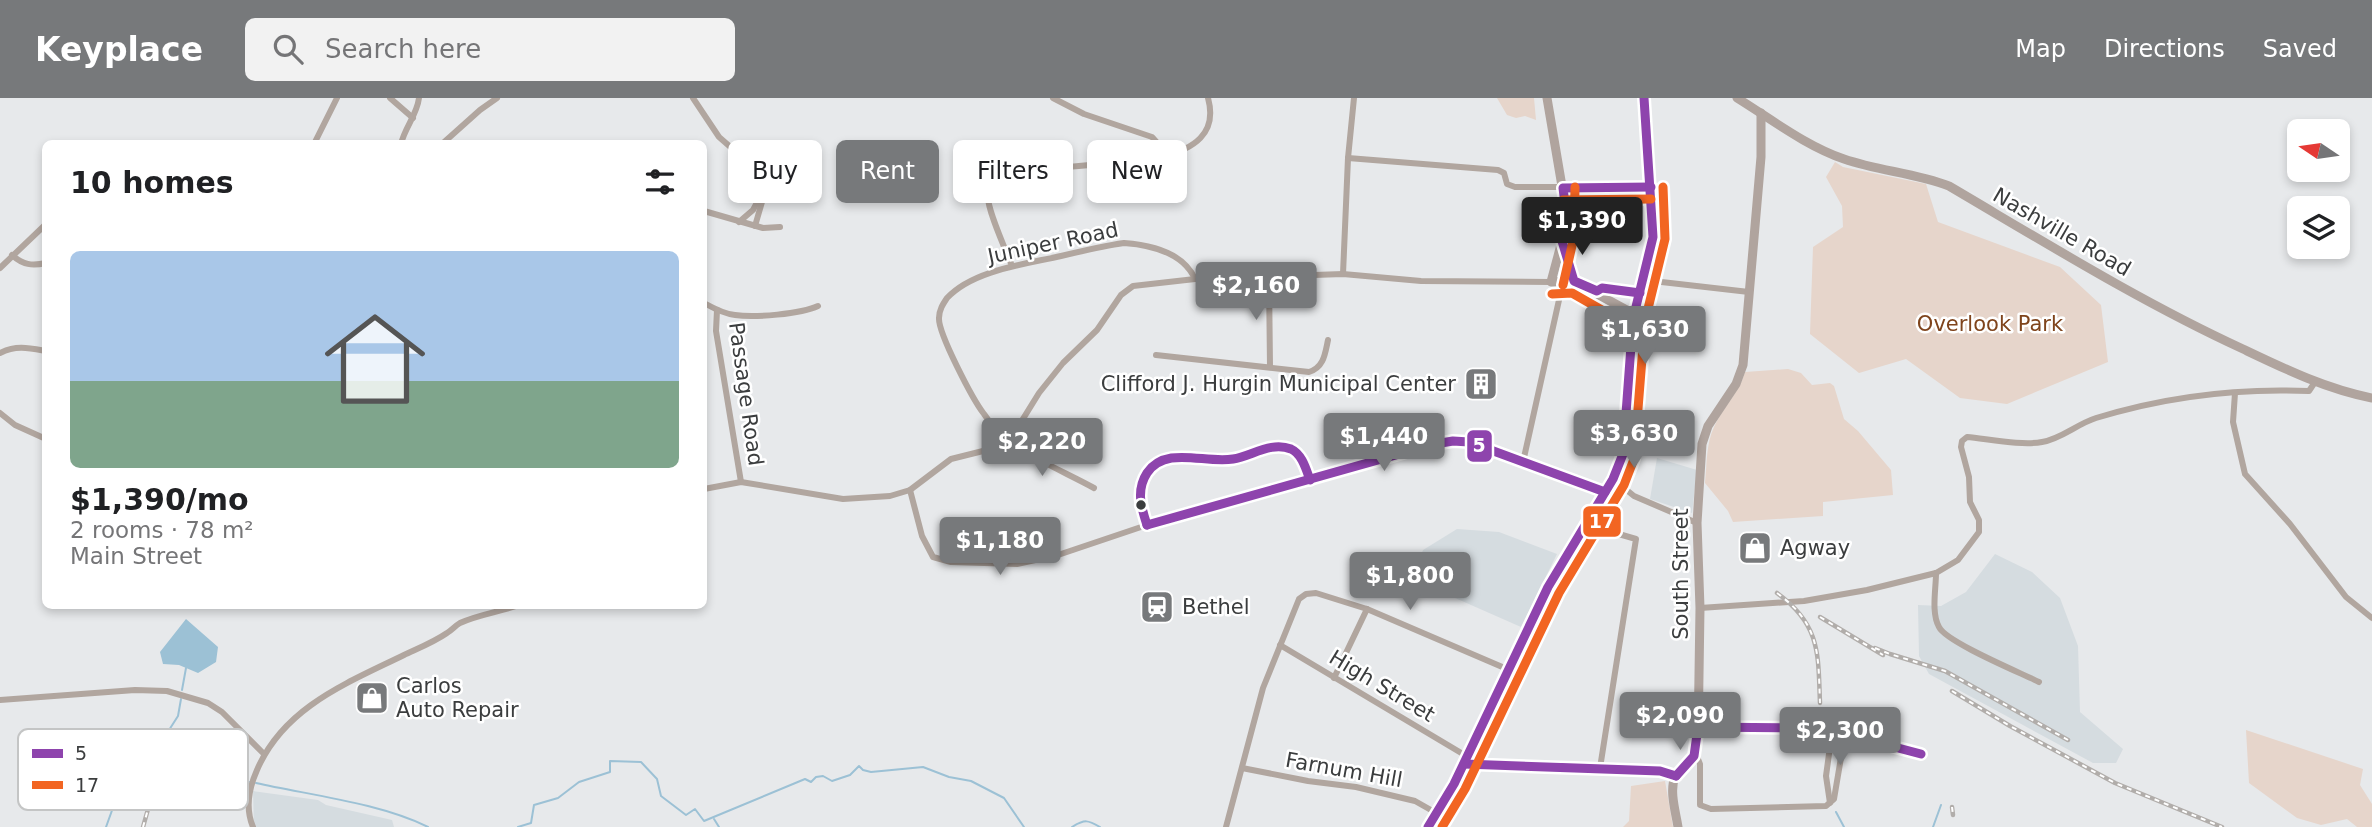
<!DOCTYPE html>
<html lang="en">
<head>
<meta charset="utf-8">
<style>
	:root { --surface:#fff; --page:#f2f2f2; --text:#202124; --muted:#757577; --line:#e0e0e0; --accent:#77797b }
	body { margin:0; font-family:"DejaVu Sans",sans-serif; background:var(--page); color:var(--text); height:100vh; display:flex; flex-direction:column; font-size:26px; white-space:nowrap }
	* { box-sizing:border-box; margin:0 }
	p { font-size:23px; color:var(--muted) }
	.icon { flex:none; width:38px; height:38px; fill:none; stroke:currentColor; stroke-width:2; stroke-linecap:round; stroke-linejoin:round }
	.map { position:relative; flex:1; overflow:hidden }
	.side { position:absolute; left:42px; top:42px; width:665px; height:469px; display:flex; flex-direction:column; background:var(--surface); border-radius:10px; box-shadow:0 4px 10px #0003 }
	.side>* { flex:none }
	.hud { position:absolute; left:728px; top:42px; width:665px; height:63px; display:flex; gap:14px }
	.needle { width:46px; rotate:283deg }
	.tools { position:absolute; left:2287px; top:21px; display:grid; gap:14px }
	.tools a { display:grid; place-items:center; width:63px; height:63px; border-radius:10px; background:var(--surface); box-shadow:0 4px 10px #0003; font-size:35px }
	.price { position:absolute; translate:-50% -60px; padding:0 16px; border-radius:7px; background:var(--accent); color:#fff; font-size:23px; line-height:46px; filter:drop-shadow(0 2px 4px #0008) }
	.price::after { content:''; position:absolute; left:50%; top:42px; width:21px; height:16px; margin-left:-10px; background:inherit; clip-path:polygon(0 0,100% 0,50% 100%) }
	.price.active { background:#222; color:#fff }
	ul { padding:0; list-style:none }
	li { display:grid; align-content:center; gap:14px; height:371px; padding:0 28px }
	li+li { border-top:2px solid var(--line) }
	li span { display:grid; place-items:center; height:217px; border-radius:10px; color:#555 }
	li>.icon { margin-inline-start:auto }
	span .icon { width:126px; height:126px; fill:#fffc; stroke-width:1 }
	li b { font-size:30px }
	h2 { display:flex; justify-content:space-between; align-items:center; height:84px; padding:0 28px; font-size:30px }
	.tag { padding:0 24px; border-radius:10px; background:var(--surface); box-shadow:0 4px 10px #0003; font-size:24px; line-height:63px }
	.tag.active { background:var(--accent); color:#fff }
	header { display:flex; align-items:center; gap:42px; box-sizing:border-box; height:98px; padding:0 35px; background:var(--accent); color:#fff }
	header strong { font-size:33px }
	nav { display:flex; gap:38px; margin-inline-start:auto; font-size:24px }
	.search { width:490px; height:63px; background:var(--page); display:flex; align-items:center; gap:18px; box-sizing:border-box; padding:0 24px; border-radius:10px; color:var(--muted); font-size:26px }
	.map>svg:first-child { display:block }
	.built { fill:#d5dce0 }
	.green { fill:#e6d5cb }
	.water { fill:#9cc1d5 }
	.lines { fill:none; stroke-linecap:round; stroke-linejoin:round }
	.stream { stroke:#9cc1d5; stroke-width:2 }
	.street { stroke:#b1a69f; stroke-width:6 }
	.secondary { stroke:#b0a49e; stroke-width:9 }
	.rail-casing { stroke:#b1adaa; stroke-width:4.5 }
	.rail { stroke:#fff; stroke-width:2; stroke-dasharray:5; stroke-linecap:butt }
	.bus-1-casing { stroke:#fff; stroke-width:14 }
	.bus-2-casing { stroke:#fff; stroke-width:14 }
	.bus-1 { stroke:#8e44ad; stroke-width:9 }
	.bus-2 { stroke:#f26522; stroke-width:9 }
	.bus-dot { fill:#3b3d3e; stroke:#fff; stroke-width:2.5 }
	.labels { text-anchor:middle; dominant-baseline:central; stroke-width:5; stroke-linejoin:round; paint-order:stroke }
	.street-label { font-size:21px; fill:#3b3d3e; stroke:#fff }
	.park-label { font-size:21px; fill:#7f441c; stroke:#fff }
	.poi-label { font-size:21px; fill:#3b3d3e; stroke:#fff; text-anchor:start }
	.key { fill:#fff; stroke:#c4c5c5; stroke-width:2 }
	.key-label { font-size:19px; fill:#3b3d3e }
	.line-badge { stroke:#fff; stroke-width:2.5 }
	.badge-label { font-size:19px; text-anchor:middle; font-weight:bold; fill:#fff }
</style>
</head>
<body>
<header>
<strong>Keyplace</strong>
<div class="search"><svg class="icon" aria-label="search" viewBox="0 0 24 24"><circle cx="10" cy="10" r="6"/><path d="M15 15l6 6"/></svg>Search here</div>
<nav><a>Map</a><a>Directions</a><a>Saved</a></nav>
</header>
<div class="map">
<svg width="2372" height="729" viewBox="0 0 2372 729">
	<rect width="100%" height="100%" fill="#e7e9eb"/>
	<!-- built -->
	<g class="built">
		<polygon points="1657,360 1697,372 1692,415 1650,401"/>
		<polygon points="1457,431 1499,434 1557,456 1521,529 1412,481 1423,452"/>
		<polygon points="1995,456 2032,474 2060,500 2078,548 2080,614 2123,651 2116,665 2093,665 1929,576 1919,558 1918,507 1941,508 1966,494"/>
		<polygon points="253,693 318,702 326,707 392,722 394,729 254,729"/>
	</g>
	<!-- green -->
	<g class="green">
		<polygon points="1497,0 1534,0 1536,22 1525,18 1516,20 1507,17"/>
		<polygon points="1835,64 1843,69 1926,86 1938,124 2060,169 2101,207 2108,264 2007,306 1960,300 1906,261 1859,275 1810,236 1813,149 1843,129 1842,108 1826,79"/>
		<path d="M1788,271L1801,275L1812,287L1830,285L1834,288L1844,321L1858,333L1891,372L1893,397L1823,404V418L1733,424L1728,413L1705,385C1707,366 1706,346 1714,329C1723,309 1739,295 1745,274Z"/>
		<polygon points="2246,632 2363,671 2360,687 2372,706 2372,729 2357,729 2347,721 2321,727 2297,720 2249,685"/>
		<polygon points="1665,683 1673,729 1623,729 1629,723 1631,688"/>
	</g>
	<!-- water -->
	<polygon class="water" points="186,521 218,549 216,564 198,575 179,567 163,566 160,554"/>
	<g class="lines">
		<!-- stream -->
		<g class="stream">
			<polyline points="182,592 186,570"/>
			<polyline points="162,643 178,618 181,601"/>
			<path d="M256,685C309,697 380,705 428,729"/>
			<polyline points="1836,714 1844,729"/>
			<polyline points="714,721 719,729"/>
			<polyline points="106,729 128,668 144,649 172,641 179,656 220,677 249,684"/>
			<polyline points="518,729 531,725 534,707 558,700 579,684 610,674 610,663 641,664 657,681 661,698 686,717 695,711 704,723 805,681 811,684 816,679 823,678 832,683 850,677 859,668 863,672 871,674 923,669 949,679 971,683 1004,700 1024,729"/>
			<path d="M1072,729C1085,721 1088,722 1100,729"/>
			<polyline points="1933,729 1941,707"/>
		</g>
		<!-- street -->
		<g class="street">
			<polyline points="390,0 413,20"/>
			<polyline points="693,0 719,39 751,67 758,77 762,104 755,128"/>
			<path d="M1053,0L1084,16L1152,39L1161,49L1162,59C1193,51 1218,36 1208,0"/>
			<polyline points="314,46 337,0"/>
			<path d="M401,46C405,29 417,17 419,0"/>
			<polyline points="442,46 480,12 497,0"/>
			<polyline points="1348,60 1498,72 1504,75 1507,86 1515,89 1651,89"/>
			<polyline points="704,113 763,130 780,129"/>
			<polyline points="739,124 753,112 760,99"/>
			<path d="M12,157C23,167 32,168 46,165"/>
			<path d="M1012,168C1007,155 986,109 988,97C994,67 1111,67 1136,64C1144,63 1153,61 1162,59"/>
			<polyline points="0,170 46,126"/>
			<polyline points="1343,176 1348,60 1354,0"/>
			<polyline points="1269,180 1270,269"/>
			<polyline points="1644,182 1749,194"/>
			<path d="M704,205C713,210 724,216 735,217C754,220 801,216 818,208"/>
			<polyline points="717,212 716,233 741,384"/>
			<path d="M0,255C16,247 29,250 46,253"/>
			<path d="M1156,257L1309,274C1324,269 1325,256 1328,242"/>
			<polyline points="2235,295 2233,324 2245,376 2290,426 2346,499 2372,520"/>
			<polyline points="0,315 15,327 46,341"/>
			<polyline points="1523,364 1563,184"/>
			<polyline points="1613,381 1634,398 1697,425"/>
			<path d="M1094,390C1065,374 1032,361 1006,340C997,333 990,325 984,316C973,302 938,235 939,220C939,212 943,206 947,200C973,172 1026,166 1061,158C1082,153 1103,148 1124,145C1151,147 1183,154 1195,181"/>
			<polyline points="704,391 741,384 843,401 890,398 910,392 951,361 987,352 1007,341 1018,329 1039,295 1063,265 1097,232 1121,197 1133,188 1195,181 1343,176 1421,183 1551,184"/>
			<polyline points="910,392 922,438 933,459 951,464 1017,466 1058,457 1147,427 1435,346 1453,343 1469,344 1605,394"/>
			<polyline points="1584,426 1636,441 1600,670"/>
			<path d="M1147,427C1141,410 1136,397 1144,380C1159,345 1204,366 1233,361C1250,357 1272,344 1291,351C1302,355 1306,372 1310,382"/>
			<path d="M1936,475C1936,491 1931,515 1939,529C1946,544 2021,575 2039,584"/>
			<path d="M1700,510L1804,503L1867,492L1936,475L1958,462L1979,434V422L1970,404L1969,379L1961,349L1962,343L1967,339C1988,341 2023,348 2042,344C2061,341 2077,326 2096,320C2164,299 2238,290 2309,293L2315,284"/>
			<polyline points="1280,547 1468,659"/>
			<polyline points="1334,580 1367,511"/>
			<polyline points="0,602 135,592 167,593 208,605 222,614 264,656"/>
			<polyline points="1698,629 1810,630 1845,636 1921,656"/>
			<polyline points="1696,656 1700,666 1700,707 1711,711 1826,708 1834,701 1845,636"/>
			<polyline points="1464,666 1660,673 1676,678"/>
			<polyline points="1242,670 1308,683 1356,689 1415,703 1438,716"/>
			<polyline points="1830,705 1826,678 1832,634"/>
			<path d="M253,729C245,710 249,690 257,672C284,609 347,585 404,557C419,550 434,544 447,535C452,532 455,528 460,525C477,517 498,514 516,508"/>
			<polyline points="1226,729 1263,590 1299,501 1306,496 1316,495 1367,511 1507,571"/>
		</g>
		<!-- secondary -->
		<g class="secondary">
			<polyline points="1547,0 1565,106 1562,143 1551,184 1574,183 1597,193 1599,197 1634,216"/>
			<path d="M1737,0C1771,21 1806,48 1844,61C1879,73 1915,75 1949,88C2046,145 2141,204 2243,251C2285,271 2326,291 2372,300"/>
			<polyline points="1563,144 1574,183"/>
			<polyline points="1597,193 1602,190 1640,195"/>
			<polyline points="1428,729 1454,686 1548,489 1584,426 1613,381 1623,356 1633,221 1653,139 1644,0"/>
			<path d="M1678,729C1676,715 1669,693 1675,679C1683,664 1695,669 1698,643L1700,510L1697,425L1702,346L1708,328L1736,286L1743,267L1761,59V15"/>
		</g>
		<defs>
			<g id="rail">
				<path d="M1777,495C1821,527 1818,556 1820,605"/>
				<polyline points="1820,519 1883,557"/>
				<polyline points="1875,550 1890,556 1945,573 2068,642"/>
				<polyline points="1952,593 2010,628 2115,685 2222,729"/>
				<polyline points="1952,709 1953,717"/>
				<polyline points="143,729 155,686"/>
			</g>
		</defs>
		<!-- rail casing -->
		<use href="#rail" class="rail-casing"/>
		<!-- rail -->
		<use href="#rail" class="rail"/>
		<defs>
			<g id="bus-1">
				<polyline points="1640,195 1602,190 1597,193 1574,183 1562,143 1565,106 1563,90 1651,89"/>
				<polyline points="1147,427 1435,346 1453,343 1469,344 1605,394"/>
				<path d="M1147,427C1141,409 1136,392 1147,375C1166,347 1205,366 1233,361C1252,358 1271,343 1291,351C1302,356 1306,371 1310,382"/>
				<polyline points="1698,629 1810,630 1845,636 1921,656"/>
				<polyline points="1464,666 1660,673 1676,678"/>
				<polyline points="1676,678 1694,658 1698,629"/>
				<polyline points="1428,729 1454,686 1548,489 1613,381 1623,356 1633,221 1653,139 1644,0"/>
			</g>
			<g id="bus-2">
				<polyline points="1563,102 1651,101"/>
				<polyline points="1563,187 1574,139 1575,89"/>
				<polyline points="1552,196 1572,195 1628,227"/>
				<polyline points="1442,729 1465,691 1559,495 1624,387 1634,361 1645,223 1665,141 1663,89"/>
			</g>
		</defs>
		<!-- bus-1 casing -->
		<use href="#bus-1" class="bus-1-casing"/>
		<!-- bus-2 casing -->
		<use href="#bus-2" class="bus-2-casing"/>
		<!-- bus-1 -->
		<use href="#bus-1" class="bus-1"/>
		<!-- bus-2 -->
		<use href="#bus-2" class="bus-2"/>
	</g>
	<!-- icons -->
	<defs>
		<symbol id="building-square" viewBox="-11 -11 22 22"><rect x="-9" y="-9" width="18" height="18" rx="4" fill="#77797b" stroke="#fff"/><path d="M-4-6H4V6H1V3H-1V6H-4ZM-2.5-4.3h1.7v1.8h-1.7ZM.8-4.3h1.7v1.8H.8ZM-2.5-1h1.7V.8h-1.7ZM.8-1h1.7V.8H.8Z" fill="#fff"/></symbol>
		<symbol id="shop-square" viewBox="-11 -11 22 22"><rect x="-9" y="-9" width="18" height="18" rx="4" fill="#77797b" stroke="#fff"/><path d="M-5-2.5h2.3a2.7 3.5 0 0 1 5.4 0H5L5.5 6h-11ZM-1.5-2.5h3a1.5 2.3 0 0 0-3 0Z" fill="#fff"/></symbol>
		<symbol id="station-square" viewBox="-11 -11 22 22"><rect x="-9" y="-9" width="18" height="18" rx="4" fill="#77797b" stroke="#fff"/><path d="M-3-6H3Q5-6 5-4V2Q5 4 3 4L4.5 6H3L1.5 4h-3L-3 6H-4.5L-3 4Q-5 4-5 2V-4Q-5-6-3-6ZM-3.5-4v3h7v-3ZM-3.5 1v1.5H-2V1ZM2 1v1.5H3.5V1Z" fill="#fff"/></symbol>
	</defs>
	<g fill-rule="evenodd">
		<use href="#building-square" x="1462" y="267" width="38" height="38"/>
		<use href="#shop-square" x="1736" y="431" width="38" height="38"/>
		<use href="#station-square" x="1138" y="490" width="38" height="38"/>
		<use href="#shop-square" x="353" y="581" width="38" height="38"/>
	</g>
	<!-- markers -->
	<circle class="bus-dot" cx="1141" cy="407" r="6"/>
	<g class="labels">
		<!-- street labels -->
		<g class="street-label">
			<text transform="translate(2062 134) rotate(30)">Nashville Road</text>
			<text transform="translate(1053 145) rotate(-12)">Juniper Road</text>
			<text transform="translate(746 296) rotate(82)">Passage Road</text>
			<text transform="translate(1681 476) rotate(-90)">South Street</text>
			<text transform="translate(1382 588) rotate(31)">High Street</text>
			<text transform="translate(1344 672) rotate(10)">Farnum Hill</text>
		</g>
		<!-- park labels -->
		<g class="park-label">
			<text x="1990" y="226">Overlook Park</text>
		</g>
		<!-- poi labels -->
		<g class="poi-label">
			<text x="1456" y="286" text-anchor="end">Clifford J. Hurgin Municipal Center</text>
			<text x="1780" y="450">Agway</text>
			<text x="1182" y="509">Bethel</text>
			<text x="396" y="588">Carlos<tspan x="396" dy="24">Auto Repair</tspan></text>
		</g>
	</g>
	<!-- legend -->
	<rect x="18" y="631" width="230" height="81" rx="10" class="key"/>
	<rect x="32" y="651" width="31" height="9" fill="#8e44ad"/>
	<rect x="32" y="683" width="31" height="8" fill="#f26522"/>
	<g class="key-label">
		<text x="75" y="662">5</text>
		<text x="75" y="694">17</text>
	</g>
	<g class="line-badge">
		<rect x="1466" y="331" width="27" height="34" rx="7" fill="#8e44ad"/>
		<rect x="1582" y="407" width="40" height="33" rx="7" fill="#f26522"/>
	</g>
	<g class="badge-label">
		<text x="1479" y="354">5</text>
		<text x="1602" y="430">17</text>
	</g>
</svg>
<div class="tools">
<a><svg class="needle" viewBox="-14 -14 28 28"><path d="M0-13l5 13h-10z" fill="#e53935"/><path d="M0 13l5-13h-10z" fill="#757577"/></svg></a>
<a><svg class="icon" aria-label="layers" viewBox="0 0 24 24"><path d="M12 4l9 5-9 5-9-5zM3 14l9 5 9-5"/></svg></a>
</div>
<b class="price active" style="left:1582px;top:159px">$1,390</b>
<b class="price" style="left:1256px;top:224px">$2,160</b>
<b class="price" style="left:1645px;top:268px">$1,630</b>
<b class="price" style="left:1634px;top:372px">$3,630</b>
<b class="price" style="left:1384px;top:375px">$1,440</b>
<b class="price" style="left:1042px;top:380px">$2,220</b>
<b class="price" style="left:1000px;top:479px">$1,180</b>
<b class="price" style="left:1410px;top:514px">$1,800</b>
<b class="price" style="left:1680px;top:654px">$2,090</b>
<b class="price" style="left:1840px;top:669px">$2,300</b>
<div class="hud">
<a class="tag">Buy</a>
<a class="tag active">Rent</a>
<a class="tag">Filters</a>
<a class="tag">New</a>
</div>
<section class="side">
<h2>10 homes<svg class="icon" aria-label="filters" viewBox="0 0 24 24"><path d="M4 7h16M4 17h16"/><circle cx="9" cy="7" r="2"/><circle cx="15" cy="17" r="2"/></svg></h2>
<ul>
<li><span style="background:linear-gradient(#a9c7e8 60%,#7fa58c 0)"><svg class="icon" aria-label="home" viewBox="0 0 24 24"><path d="M3 11l9-7 9 7M6 9v11h12V9"/></svg></span><div><b>$1,390/mo</b><p>2 rooms · 78 m²</p><p>Main Street</p></div></li>
</ul>
</section>
</div>
</body>
</html>
